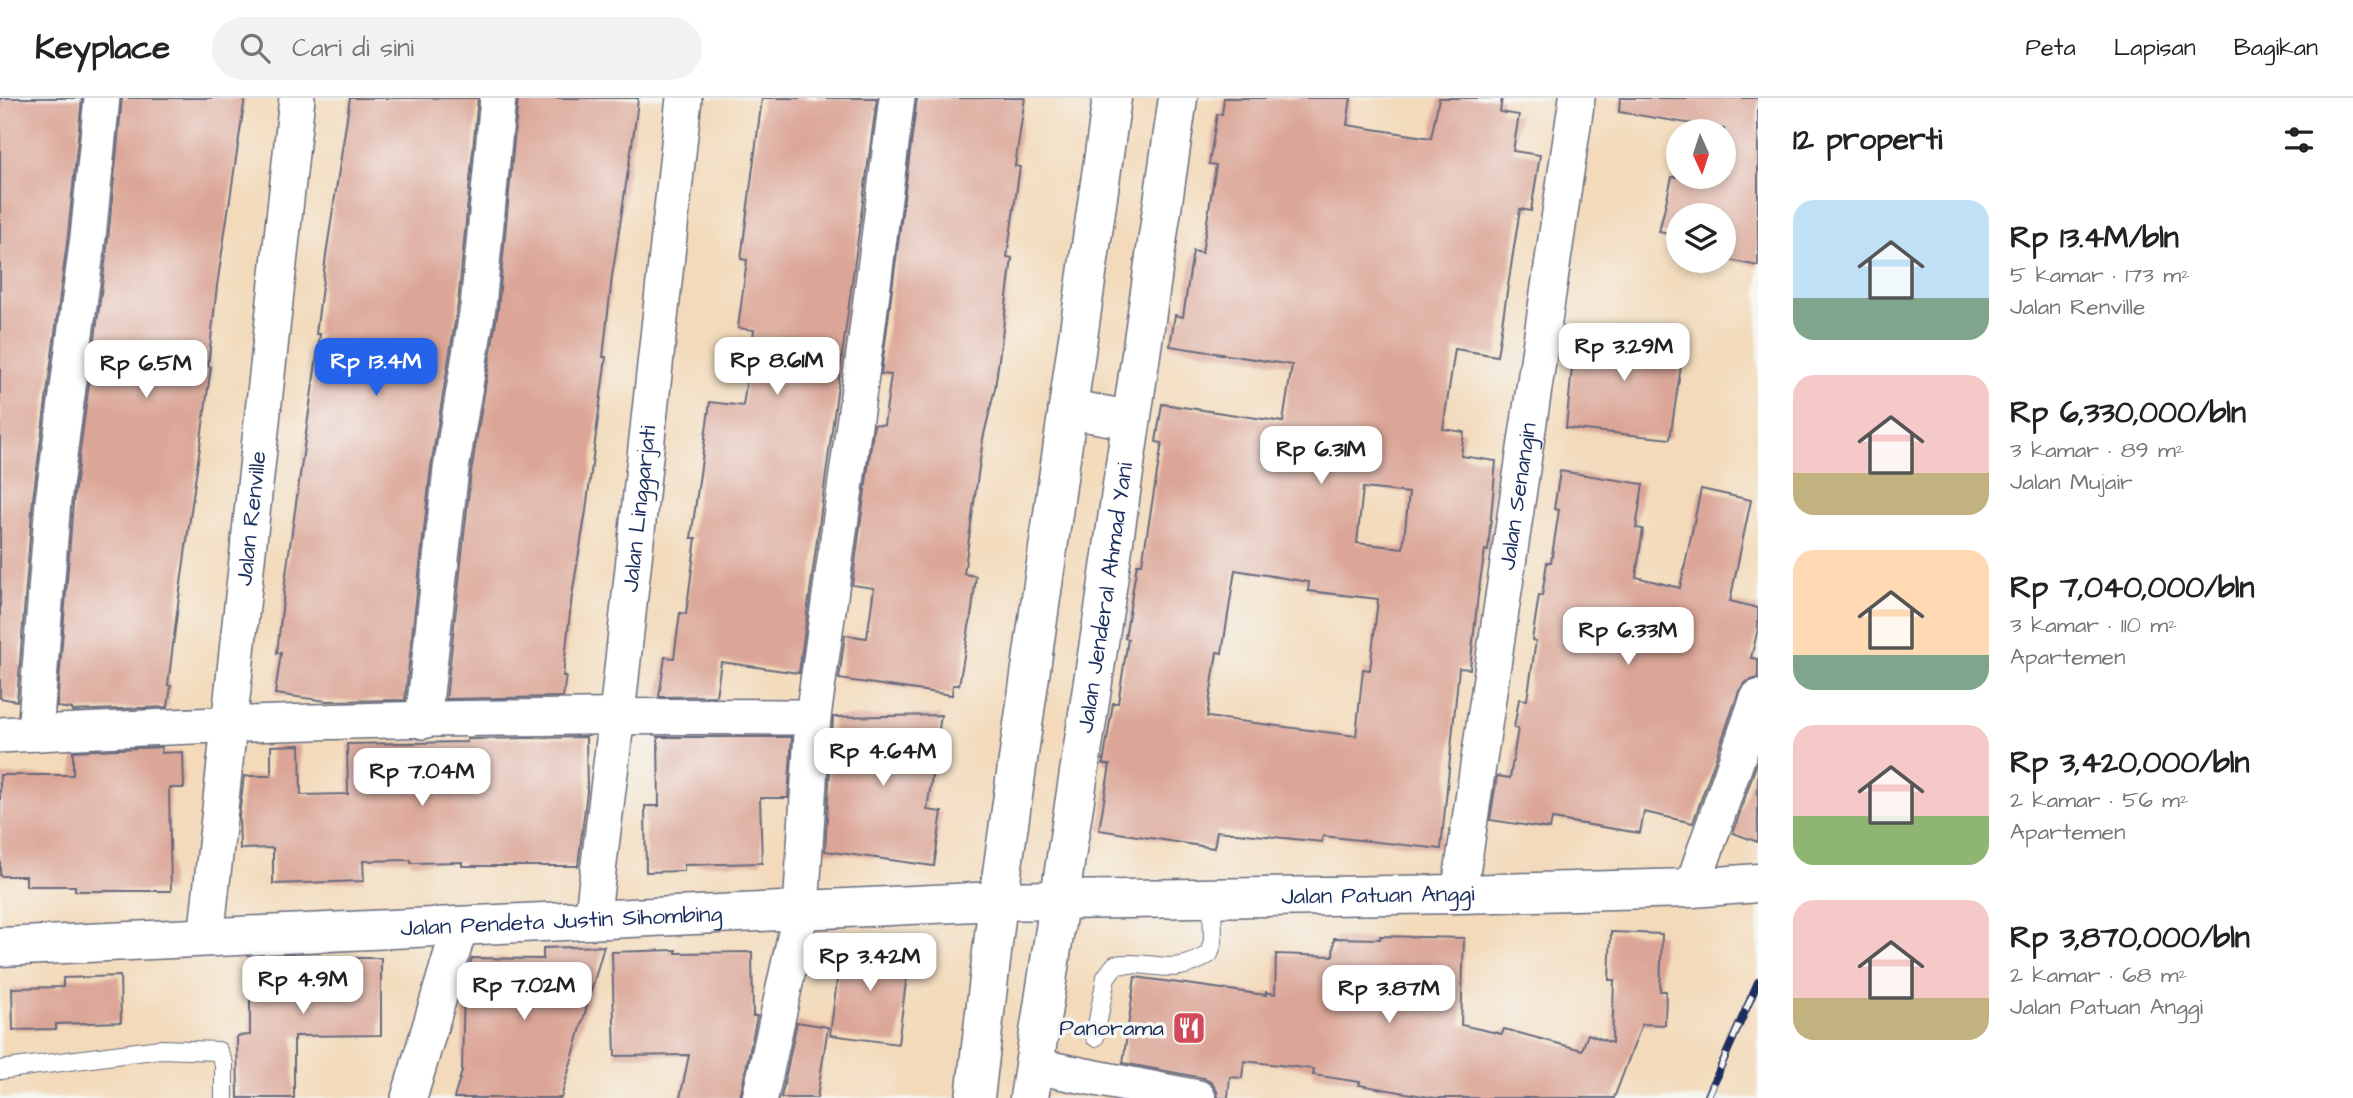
<!DOCTYPE html>
<html lang="id">
<head>
<meta charset="utf-8">
<style>
	:root { --surface:#fff; --page:#f2f2f2; --text:#222; --muted:#767676; --line:#e0e0e0; --accent:#2563eb }
	body { margin:0; font-family:"Architects Daughter",sans-serif; background:var(--page); color:var(--text); height:100vh; display:flex; flex-direction:column; font-size:26px; white-space:nowrap }
	* { box-sizing:border-box; margin:0 }
	p { font-size:23px; color:var(--muted) }
	.icon { flex:none; width:38px; height:38px; fill:none; stroke:currentColor; stroke-width:2; stroke-linecap:round; stroke-linejoin:round }
	.map { position:relative; flex:1; overflow:hidden }
	.sheet { display:flex; flex-direction:column; background:var(--surface); width:595px }
	.sheet>* { flex:none }
	.needle { width:46px; rotate:177deg }
	.tools { position:absolute; left:1666px; top:21px; display:grid; gap:14px }
	.tools a { display:grid; place-items:center; width:70px; height:70px; border-radius:50%; background:var(--surface); box-shadow:0 4px 10px #0003; font-size:35px }
	.price { position:absolute; translate:-50% -60px; padding:0 16px; border-radius:14px; background:#fff; color:#222; font-size:23px; line-height:46px; filter:drop-shadow(0 2px 4px #0008) }
	.price::after { content:''; position:absolute; left:50%; top:42px; width:21px; height:16px; margin-left:-10px; background:inherit; clip-path:polygon(0 0,100% 0,50% 100%) }
	.price.current { background:var(--accent); color:#fff }
	ul { padding:0; list-style:none }
	li { display:flex; align-items:center; gap:21px; height:175px; padding:0 35px }
	li span { display:grid; place-items:center; flex:none; width:196px; height:140px; border-radius:21px; color:#555 }
	li>.icon { margin-inline-start:auto }
	span .icon { width:84px; height:84px; fill:#fffc; stroke-width:1 }
	li b { font-size:30px }
	h2 { display:flex; justify-content:space-between; align-items:center; height:84px; padding:0 35px; font-size:30px }
	header { display:flex; align-items:center; gap:42px; box-sizing:border-box; height:98px; padding:0 35px; background:var(--surface); border-bottom:2px solid var(--line) }
	header strong { font-size:33px }
	nav { display:flex; gap:38px; margin-inline-start:auto; font-size:24px }
	.search { width:490px; height:63px; background:var(--page); display:flex; align-items:center; gap:18px; box-sizing:border-box; padding:0 24px; border-radius:38px; color:var(--muted); font-size:26px }
	main { display:flex; flex:1; min-height:0 }
	.map>svg:first-child { display:block }
	.building { fill:#dba697; fill-rule:evenodd }
	.lines { fill:none; stroke-linecap:round; stroke-linejoin:round }
	.lane-casing { stroke:#676b7e; stroke-width:20 }
	.street-casing { stroke:#676b7e; stroke-width:38 }
	.secondary-casing { stroke:#676b7e; stroke-width:41 }
	.primary-casing { stroke:#676b7e; stroke-width:41 }
	.lane { stroke:#fff; stroke-width:18 }
	.street { stroke:#fff; stroke-width:35 }
	.secondary { stroke:#fff; stroke-width:38 }
	.primary { stroke:#fff; stroke-width:38 }
	.rail-casing { stroke:#1b2f5e; stroke-width:8 }
	.rail { stroke:#f6f6f2; stroke-width:5; stroke-dasharray:16; stroke-linecap:butt }
	.labels { text-anchor:middle; dominant-baseline:central; stroke-width:7; stroke-linejoin:round; paint-order:stroke }
	.street-label { font-size:23px; fill:#1b2f5e; stroke:#f6f6f2 }
	.poi-label { font-size:23px; fill:#1b2f5e; stroke:#f6f6f2; text-anchor:end }
</style>
</head>
<body>
<header>
<strong>Keyplace</strong>
<div class="search"><svg class="icon" aria-label="search" viewBox="0 0 24 24"><circle cx="10" cy="10" r="6"/><path d="M15 15l6 6"/></svg>Cari di sini</div>
<nav><a>Peta</a><a>Lapisan</a><a>Bagikan</a></nav>
</header>
<main>
<div class="map">
<svg width="1758" height="1000" viewBox="0 0 1758 1000">
	<rect width="100%" height="100%" fill="#f6f6f2"/>
	<filter id="ink" filterUnits="userSpaceOnUse"><feTurbulence type="fractalNoise" baseFrequency=".0143" numOctaves="2"/><feDisplacementMap in="SourceGraphic" scale="14" xChannelSelector="R" yChannelSelector="G"/><feConvolveMatrix kernelMatrix="1 2 1 2 8 2 1 2 1" color-interpolation-filters="sRGB"/></filter>
	<filter id="wash" filterUnits="userSpaceOnUse"><feTurbulence type="fractalNoise" baseFrequency=".00686" numOctaves="4" result="noise"/><feDisplacementMap in="SourceGraphic" scale="28" xChannelSelector="R" yChannelSelector="G"/><feGaussianBlur stdDeviation="1.57" result="paint"/><feColorMatrix in="noise" values="0 0 0 0 0 0 0 0 0 0 0 0 0 0 0 0 0 1.4 0 .05"/><feComposite in="paint" operator="in"/></filter>
	<g filter="url(#wash)">
		<rect width="100%" height="100%" fill="#f3daba"/>
		<g id="blocks">
			<!-- building -->
			<g class="building">
				<polygon points="0,0 82,0 68,137 33,401 17,603 0,600"/>
				<polygon points="122,0 245,0 217,188 208,268 211,269 178,507 168,587 171,588 168,609 72,613 72,611 57,609 73,405 108,142"/>
				<polygon points="350,0 478,0 458,206 431,369 405,602 327,603 275,596 281,555 277,555 286,476 320,236 316,236 326,157"/>
				<polygon points="518,0 638,0 636,20 612,179 603,259 606,259 586,413 572,497 563,578 566,578 563,599 446,601 471,374 498,211"/>
				<polygon points="762,0 877,0 799,575 721,564 716,598 659,599 665,559 674,560 680,515 686,516 696,440 691,440 710,304 743,308 754,232 738,230 747,162 741,161"/>
				<polygon points="917,0 1025,0 1015,68 1020,69 1007,159 1012,160 1001,246 995,290 983,341 964,476 976,478 972,512 959,587 953,587 952,597 839,581 845,537 867,540 874,490 852,487 874,326 884,327 891,277 881,276"/>
				<path d="M1224,0H1351L1347,27L1431,40L1439,0H1502L1500,14L1519,17L1513,53L1540,57L1531,113L1520,111L1497,258L1455,251L1443,331L1464,334L1461,358L1496,363L1488,453L1485,452L1478,497L1470,571L1459,570L1441,751L1323,738L1322,744L1217,733L1214,750L1099,732L1110,667L1103,666L1113,605H1118L1128,541L1125,540L1137,466H1142L1162,345L1156,344L1162,306L1283,324L1292,267L1170,248L1175,217L1183,219L1193,153L1202,155L1216,67L1209,66L1217,16H1222ZM1363,390L1409,395L1403,450L1357,445ZM1235,472L1309,484L1308,493L1378,501L1370,572L1363,571L1356,638L1207,619L1217,554L1222,555Z"/>
				<polygon points="1620,0 1758,0 1758,168 1724,161 1724,117 1678,117 1678,138 1659,134 1672,79 1724,79 1724,31 1619,14"/>
				<polygon points="1576,229 1685,241 1670,341 1566,330"/>
				<polygon points="1560,373 1643,386 1636,430 1643,431 1636,479 1680,490 1701,391 1751,402 1730,503 1758,510 1758,531 1751,560 1758,561 1758,580 1745,584 1739,593 1693,725 1644,714 1640,735 1552,721 1550,731 1490,722 1497,678 1510,680 1518,630 1514,630 1519,601 1527,602 1536,543 1532,542 1539,497 1542,498 1547,464 1551,464 1559,412 1554,411"/>
				<polygon points="941,617 927,712 942,714 934,768 825,753 833,619"/>
				<polygon points="586,639 587,693 578,768 462,768 462,764 411,765 411,762 363,763 364,783 273,786 273,750 240,751 239,718 244,678 271,678 271,648 300,647 301,697 348,696 347,646 467,644 467,641"/>
				<polygon points="658,639 792,639 788,700 760,700 762,765 684,767 684,773 646,774 645,708 659,708"/>
				<polygon points="162,649 161,655 183,654 184,690 169,690 171,793 75,793 75,788 26,788 26,778 0,778 0,677 73,677 73,653"/>
				<polygon points="1758,661 1758,744 1733,735"/>
				<polygon points="1611,834 1662,836 1660,893 1666,893 1665,927 1642,926 1614,1000 1435,1000 1359,987 1360,984 1313,977 1314,971 1244,963 1242,980 1230,979 1228,1000 1218,1000 1217,993 1212,985 1203,980 1123,965 1135,879 1266,897 1266,894 1275,896 1276,856 1333,858 1334,840 1380,841 1380,838 1464,840 1461,927 1502,936 1504,931 1582,952 1588,936 1612,945 1614,882 1609,882"/>
				<polygon points="842,843 910,853 898,946 830,937"/>
				<polygon points="604,848 561,1000 454,1000 462,973 464,886 472,860 543,861 543,850"/>
				<polygon points="676,852 676,855 752,854 753,918 757,918 740,1000 680,1000 689,957 615,958 612,854"/>
				<polygon points="315,860 381,860 381,937 294,938 294,1000 238,1000 237,938 250,937 250,866 315,865"/>
				<polygon points="120,878 121,924 56,926 56,931 13,932 12,890 63,889 63,880"/>
				<polygon points="797,924 828,929 817,1000 781,1000"/>
			</g>
		</g>
	</g>
	<g filter="url(#ink)">
		<use href="#blocks" fill-opacity="0" stroke="#676b7e" stroke-width="2"/>
		<g class="lines">
			<defs>
				<g id="lane">
					<path d="M1095,939L1106,879L1115,867C1154,861 1171,881 1209,856L1213,843L1212,800"/>
					<polyline points="0,972 160,951 218,953 224,966 224,1000"/>
				</g>
				<g id="street">
					<polyline points="423,623 451,371 478,209 498,0"/>
					<polyline points="35,635 53,403 88,139 102,0"/>
					<path d="M0,637C270,622 542,617 813,619"/>
					<polyline points="1692,790 1758,600"/>
					<path id="s1" d="M1459,796L1577,0"/>
					<path id="s2" d="M592,823L617,617L684,0"/>
					<path id="s3" d="M206,840L297,0"/>
					<polyline points="1034,968 1198,1000"/>
					<polyline points="409,1000 460,828"/>
					<polyline points="760,1000 801,812 813,619 866,241 897,0"/>
				</g>
				<g id="secondary">
					<path id="s4" d="M0,849L998,803L1459,796L1692,790L1758,785"/>
				</g>
				<g id="primary">
					<polyline points="1068,311 1131,322"/>
					<polyline points="975,1000 998,803 1112,0"/>
					<path id="s5" d="M1029,1000L1104,512L1178,0"/>
				</g>
			</defs>
			<!-- lane casing -->
			<use href="#lane" class="lane-casing"/>
			<!-- street casing -->
			<use href="#street" class="street-casing"/>
			<!-- secondary casing -->
			<use href="#secondary" class="secondary-casing"/>
			<!-- primary casing -->
			<use href="#primary" class="primary-casing"/>
			<!-- lane -->
			<use href="#lane" class="lane"/>
			<!-- street -->
			<use href="#street" class="street"/>
			<!-- secondary -->
			<use href="#secondary" class="secondary"/>
			<!-- primary -->
			<use href="#primary" class="primary"/>
			<defs>
				<polyline id="rail" points="1707,1000 1758,884"/>
			</defs>
			<!-- rail casing -->
			<use href="#rail" class="rail-casing"/>
			<!-- rail -->
			<use href="#rail" class="rail"/>
		</g>
	</g>
	<!-- icons -->
	<defs>
		<symbol id="restaurant-square" viewBox="-11 -11 22 22"><rect x="-9" y="-9" width="18" height="18" rx="4" fill="#d1495b" stroke="#f6f6f2"/><path d="M-5-6h1v4h1v-4h1v4h1v-4h1v5L-1.5 .5V6h-2V.5L-5-1ZM5-6V6H3V1.5H1.5Q1.5-4 5-6Z" fill="#fff"/></symbol>
	</defs>
	<g fill-rule="evenodd">
		<use href="#restaurant-square" x="1170" y="911" width="38" height="38"/>
	</g>
	<g class="labels">
		<!-- street labels -->
		<g class="street-label">
			<text stroke="none"><textPath href="#s1" startOffset="402">Jalan Senangin</textPath></text>
			<text stroke="none"><textPath href="#s2" startOffset="415">Jalan Linggarjati</textPath></text>
			<text stroke="none"><textPath href="#s3" startOffset="422">Jalan Renville</textPath></text>
			<text stroke="none"><textPath href="#s5" startOffset="506">Jalan Jenderal Ahmad Yani</textPath></text>
			<text stroke="none"><textPath href="#s4" startOffset="1379">Jalan Patuan Anggi</textPath></text>
			<text stroke="none"><textPath href="#s4" startOffset="562">Jalan Pendeta Justin Sihombing</textPath></text>
		</g>
		<!-- poi labels -->
		<g class="poi-label">
			<text x="1164" y="930">Panorama</text>
		</g>
	</g>
</svg>
<div class="tools">
<a><svg class="needle" viewBox="-14 -14 28 28"><path d="M0-13l5 13h-10z" fill="#e53935"/><path d="M0 13l5-13h-10z" fill="#767676"/></svg></a>
<a><svg class="icon" aria-label="layers" viewBox="0 0 24 24"><path d="M12 4l9 5-9 5-9-5zM3 14l9 5 9-5"/></svg></a>
</div>
<b class="price" style="left:1624px;top:285px">Rp 3.29M</b>
<b class="price" style="left:777px;top:299px">Rp 8.61M</b>
<b class="price current" style="left:376px;top:300px">Rp 13.4M</b>
<b class="price" style="left:146px;top:302px">Rp 6.5M</b>
<b class="price" style="left:1321px;top:388px">Rp 6.31M</b>
<b class="price" style="left:1628px;top:569px">Rp 6.33M</b>
<b class="price" style="left:883px;top:690px">Rp 4.64M</b>
<b class="price" style="left:422px;top:710px">Rp 7.04M</b>
<b class="price" style="left:870px;top:895px">Rp 3.42M</b>
<b class="price" style="left:303px;top:918px">Rp 4.9M</b>
<b class="price" style="left:524px;top:924px">Rp 7.02M</b>
<b class="price" style="left:1389px;top:927px">Rp 3.87M</b>
</div>
<section class="sheet">
<h2>12 properti<svg class="icon" aria-label="filters" viewBox="0 0 24 24"><path d="M4 7h16M4 17h16"/><circle cx="9" cy="7" r="2"/><circle cx="15" cy="17" r="2"/></svg></h2>
<ul>
<li><span style="background:linear-gradient(#bfe0f5 70%,#7fa58c 0)"><svg class="icon" aria-label="home" viewBox="0 0 24 24"><path d="M3 11l9-7 9 7M6 9v11h12V9"/></svg></span><div><b>Rp 13.4M/bln</b><p>5 kamar · 173 m²</p><p>Jalan Renville</p></div></li>
<li><span style="background:linear-gradient(#f6c9c9 70%,#c2b280 0)"><svg class="icon" aria-label="home" viewBox="0 0 24 24"><path d="M3 11l9-7 9 7M6 9v11h12V9"/></svg></span><div><b>Rp 6,330,000/bln</b><p>3 kamar · 89 m²</p><p>Jalan Mujair</p></div></li>
<li><span style="background:linear-gradient(#ffd9b3 75%,#7fa58c 0)"><svg class="icon" aria-label="home" viewBox="0 0 24 24"><path d="M3 11l9-7 9 7M6 9v11h12V9"/></svg></span><div><b>Rp 7,040,000/bln</b><p>3 kamar · 110 m²</p><p>Apartemen</p></div></li>
<li><span style="background:linear-gradient(#f6c9c9 65%,#8fb573 0)"><svg class="icon" aria-label="home" viewBox="0 0 24 24"><path d="M3 11l9-7 9 7M6 9v11h12V9"/></svg></span><div><b>Rp 3,420,000/bln</b><p>2 kamar · 56 m²</p><p>Apartemen</p></div></li>
<li><span style="background:linear-gradient(#f6c9c9 70%,#c2b280 0)"><svg class="icon" aria-label="home" viewBox="0 0 24 24"><path d="M3 11l9-7 9 7M6 9v11h12V9"/></svg></span><div><b>Rp 3,870,000/bln</b><p>2 kamar · 68 m²</p><p>Jalan Patuan Anggi</p></div></li>
</ul>
</section>
</main>
</body>
</html>
